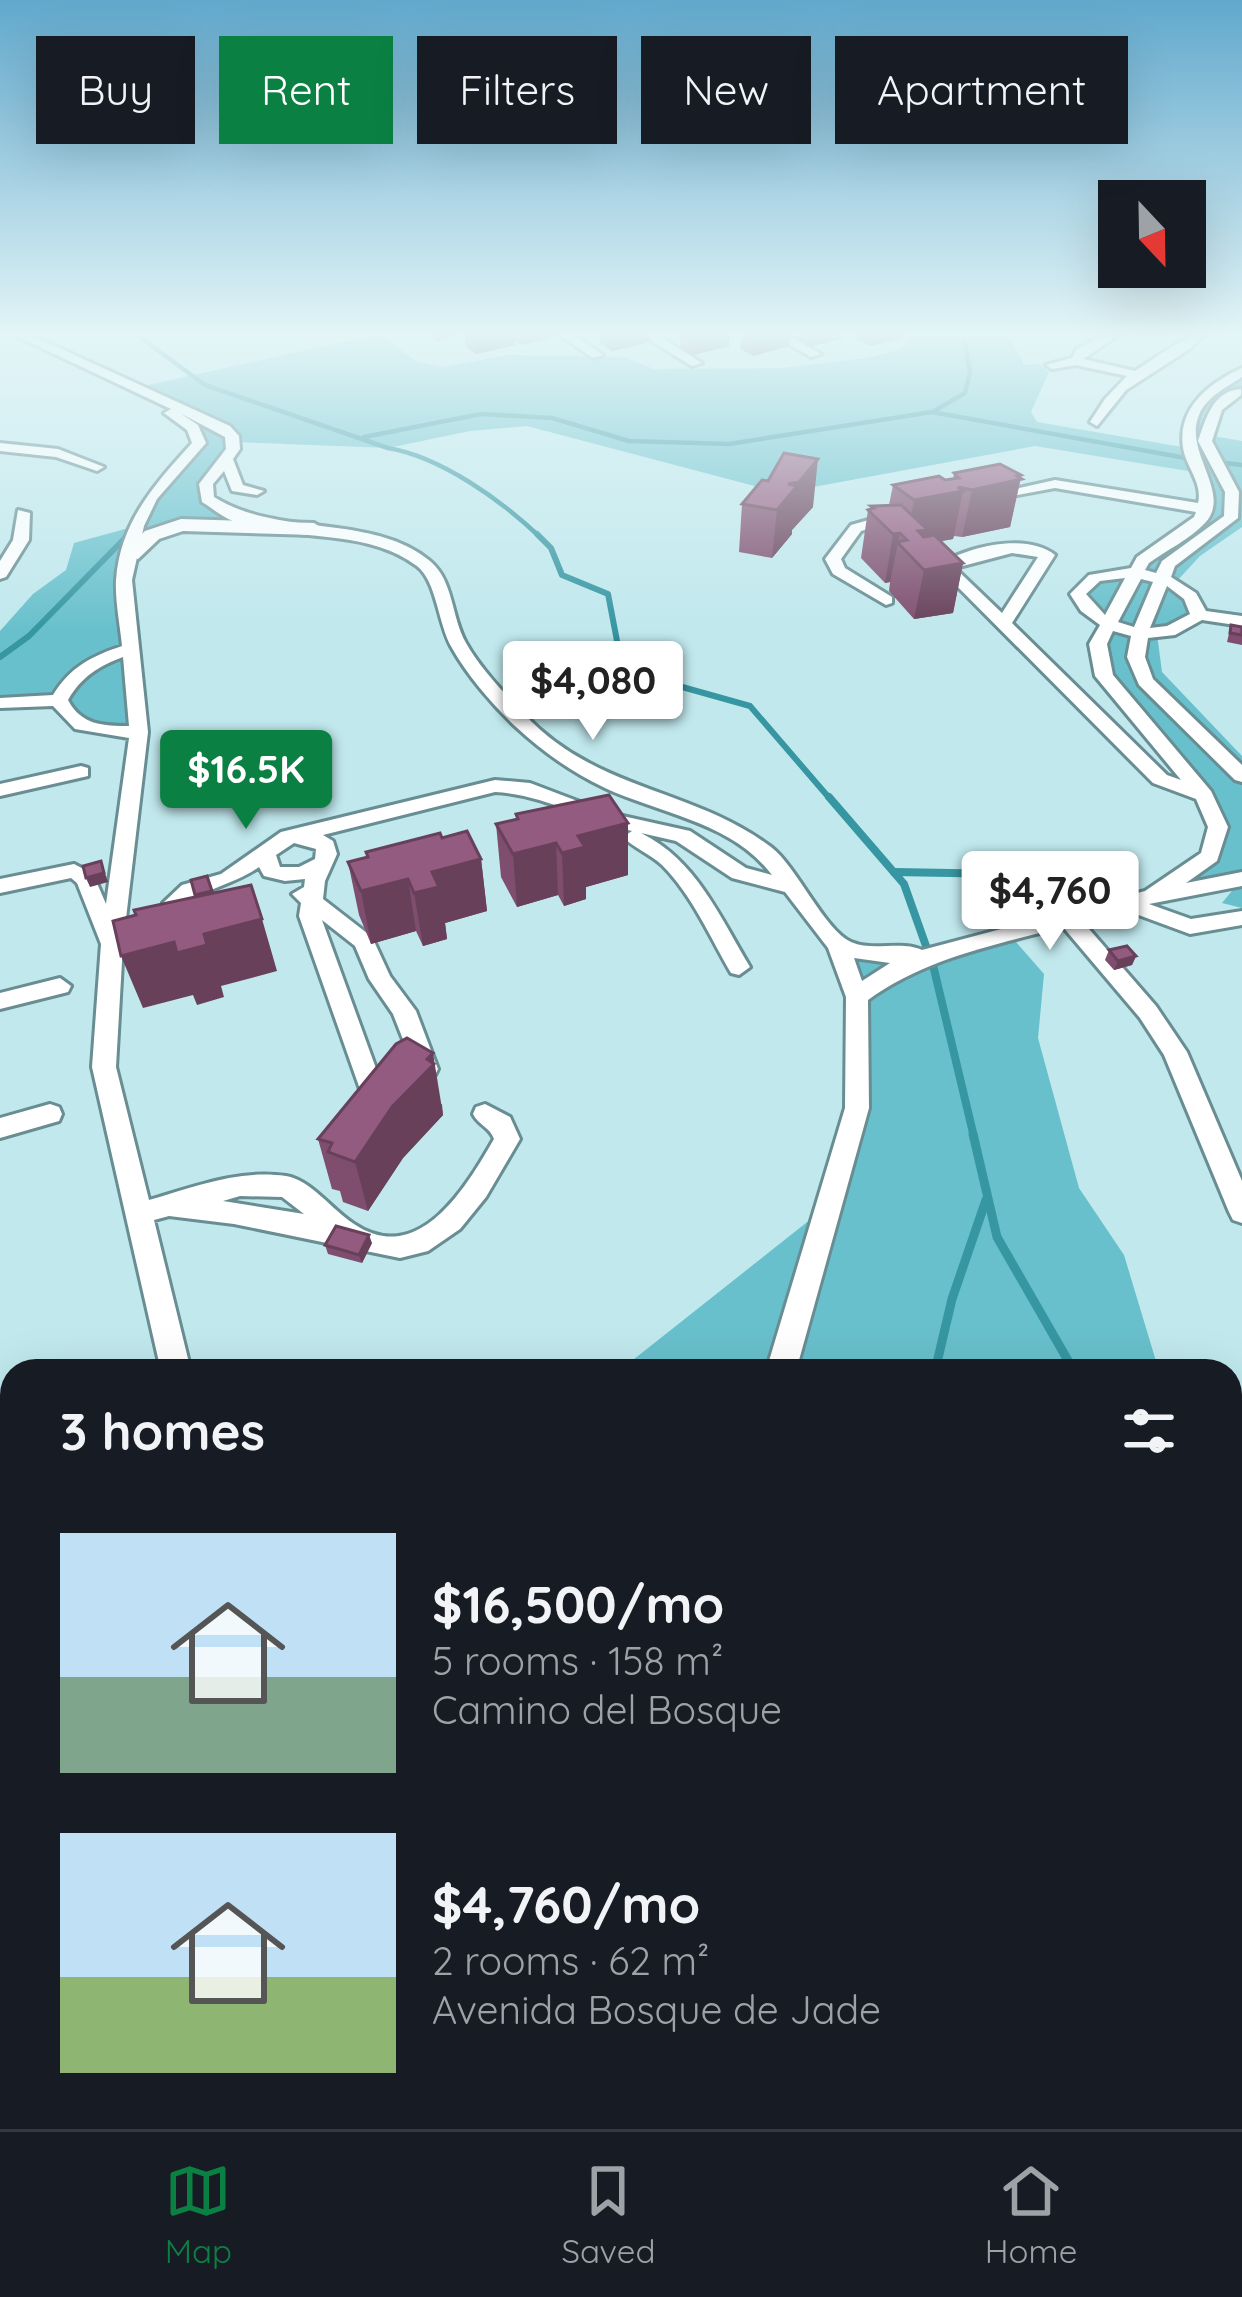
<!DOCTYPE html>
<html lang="en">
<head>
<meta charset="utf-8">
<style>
	:root { --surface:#171b24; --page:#242831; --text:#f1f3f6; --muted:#9ea1a6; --line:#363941; --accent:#0b8043 }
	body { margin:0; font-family:Quicksand,sans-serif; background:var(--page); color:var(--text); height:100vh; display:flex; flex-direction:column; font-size:45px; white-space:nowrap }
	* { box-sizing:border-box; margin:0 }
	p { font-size:39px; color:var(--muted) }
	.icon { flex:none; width:66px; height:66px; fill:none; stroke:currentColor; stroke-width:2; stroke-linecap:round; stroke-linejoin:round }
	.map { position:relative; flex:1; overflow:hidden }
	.panel { position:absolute; left:0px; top:1359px; width:1242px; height:771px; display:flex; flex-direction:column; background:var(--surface); border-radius:36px 36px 0 0; box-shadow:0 12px 48px #0002 }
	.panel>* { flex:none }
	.hud { position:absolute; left:36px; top:36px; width:1170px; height:108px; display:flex; gap:24px }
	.needle { width:78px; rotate:158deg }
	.buttons { position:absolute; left:1098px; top:180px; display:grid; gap:24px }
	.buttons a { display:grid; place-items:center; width:108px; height:108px; border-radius:0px; background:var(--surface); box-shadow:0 12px 48px #0002; font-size:60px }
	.price { position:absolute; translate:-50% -102px; padding:0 27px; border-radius:12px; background:#fff; color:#222; font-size:39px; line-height:78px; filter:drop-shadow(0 3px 6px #0008) }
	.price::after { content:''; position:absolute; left:50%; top:72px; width:36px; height:27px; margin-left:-18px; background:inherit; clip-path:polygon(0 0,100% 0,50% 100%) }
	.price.current { background:var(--accent); color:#fff }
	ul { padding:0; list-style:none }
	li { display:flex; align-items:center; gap:36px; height:300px; padding:0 60px }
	li span { display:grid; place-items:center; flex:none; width:336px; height:240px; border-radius:0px; color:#555 }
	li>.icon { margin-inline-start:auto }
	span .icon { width:144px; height:144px; fill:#fffc; stroke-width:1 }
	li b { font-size:51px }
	h2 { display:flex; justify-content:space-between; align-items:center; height:144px; padding:0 60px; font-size:51px }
	.chip { padding:0 42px; border-radius:0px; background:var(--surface); box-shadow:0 12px 48px #0002; font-size:42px; line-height:108px }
	.chip.current { background:var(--accent); color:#fff }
	.menu { display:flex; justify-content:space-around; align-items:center; height:168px; border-top:3px solid var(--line); background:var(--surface); font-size:33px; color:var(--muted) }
	.menu a { display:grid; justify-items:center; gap:6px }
	.menu .current { color:var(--accent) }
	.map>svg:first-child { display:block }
	.green { fill:#68c0cc }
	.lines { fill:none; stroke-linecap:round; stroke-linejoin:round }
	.stream-far4 { stroke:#3696a2; stroke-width:4.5 }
	.stream-far3 { stroke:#3696a2; stroke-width:6 }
	.stream-far2 { stroke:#3696a2; stroke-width:8 }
	.stream-far1 { stroke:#3696a2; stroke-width:9 }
	.stream { stroke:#3696a2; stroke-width:12 }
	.minor-casing { stroke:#688d92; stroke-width:6 }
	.major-casing { stroke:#688d92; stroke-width:6 }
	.minor { fill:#fff; fill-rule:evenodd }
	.major { fill:#fff; fill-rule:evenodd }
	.wall { fill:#7f4e6f }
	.shaded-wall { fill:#68405a }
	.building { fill:#945b81; stroke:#68405a; stroke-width:3 }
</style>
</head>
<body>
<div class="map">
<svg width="1242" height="2129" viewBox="0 0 1242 2129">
	<rect width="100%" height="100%" fill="#c0e8ed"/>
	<!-- green -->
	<g class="green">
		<polygon points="911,332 1007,332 1024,365 1039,364 1049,372 1031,412 1037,422 1188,448 1191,416 1242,372 1242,388 1225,399 1207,435 1242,441 1242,527 1200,556 1175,583 1199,615 1157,634 1162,672 1242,756 1242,908 1222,903 1240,881 1152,896 1210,856 1218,827 1104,676 1105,623 1085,609 1086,582 1135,573 1201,519 1200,473 1035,446 781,493 527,426 470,431 388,448 235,442 206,484 207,499 275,524 181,525 131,555 139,732 81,726 58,700 0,703 0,631 33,594 66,570 74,543 136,526 199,443 186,422 130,389 380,334 417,362 442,367 508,355 624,357 654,369 783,368 866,358 900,350 911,338"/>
		<polygon points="1009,934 1044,974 1038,1038 1079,1188 1124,1255 1159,1371 619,1371 830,1204 857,1108 857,997 838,946 934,954"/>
		<polygon points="12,1758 12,2118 746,2118 738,2129 0,2129 0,1772"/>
	</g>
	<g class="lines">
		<!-- stream-far4 -->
		<g class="stream-far4">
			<path d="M133,332L205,385L388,448C441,457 501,500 540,537"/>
			<polyline points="934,411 965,393 970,372 963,332"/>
			<polyline points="364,437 481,414 552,418 629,441 729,444 932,412 1186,458"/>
			<polyline points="1225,463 1242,465"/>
			<polyline points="126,537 129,534"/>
		</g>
		<!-- stream-far3 -->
		<g class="stream-far3">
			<polyline points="537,534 551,548 562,575 608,594 618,646 668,683 750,706 831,800"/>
			<polyline points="0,657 29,636 129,534"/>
		</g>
		<!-- stream-far2 -->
		<g class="stream-far2">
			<polyline points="829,797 904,884 926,946"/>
			<polyline points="894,872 1007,874"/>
			<polyline points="933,965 974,1137"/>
		</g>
		<!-- stream-far1 -->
		<g class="stream-far1">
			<polyline points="973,1134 997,1237 1074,1371"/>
			<polyline points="935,1371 952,1299 986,1200"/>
			<polyline points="1230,1494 1242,1502"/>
		</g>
		<!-- stream -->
		<polyline class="stream" points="507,2129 513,2118"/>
		<defs>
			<g id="minor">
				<path d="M8,332H24L230,426L239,436L240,449L233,459L243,485L264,491L257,495L232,491L224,471L213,484L214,497C279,538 372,513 430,561C454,581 451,617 466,643C480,668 504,693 524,714C597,792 691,787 771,847C797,867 825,931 851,942C874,952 901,940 922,950L1145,891L1201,853L1208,827L1196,799L1153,783L937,566C966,547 1025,532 1055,555L1012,623L1167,775L1181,780L1095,676L1089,644L1100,625L1081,611L1070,594L1089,575L1131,568L1137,557L1194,517L1196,512L1055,488L990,500L983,496L1055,480L1198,503C1203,483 1186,467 1183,448C1177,408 1209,383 1242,368V377C1227,387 1206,397 1199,415C1183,452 1233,493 1205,523C1190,539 1167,550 1149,563L1145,570L1156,573L1162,561L1224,516L1225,492L1198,441C1206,418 1213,391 1241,389V395L1222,410L1212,441L1239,492L1238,518L1175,566L1171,577L1196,593L1206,611L1242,616V626L1202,620L1175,635L1148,638L1145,657L1153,679L1242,765V782L1235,780L1139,685L1127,657L1131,636L1113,631L1107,644L1113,675L1211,791L1228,827L1217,861L1186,883L1242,872V886L1149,904L1191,919L1242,911V925L1190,934L1125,910L1083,922L1156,1006L1187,1052L1242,1181V1223L1233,1220L1229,1212L1164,1055L1140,1018L1063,927C995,945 926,958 868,1000L869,1108L796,1371H766L845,1108L846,997L828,948L785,892L732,878L676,841L641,833C696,860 720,917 750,967L739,975L731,973C710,937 692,895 662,865C650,854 634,848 623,837L632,831C586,820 542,794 495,792L323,835L333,841L337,854L325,881L323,899L372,937L390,976L416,1011L438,1069L435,1075H417L393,1014L369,979L355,946L322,920L382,1085L379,1092H361L299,916L301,903L292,894L304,887L305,879L285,881L264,876L259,867C234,885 204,888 182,908H166L163,903L182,885L221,874L281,832L495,780L530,783L609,813L690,831L746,868L772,875C732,822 661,814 605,788C571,772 542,751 515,726C493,705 467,675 452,648C438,625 437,581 417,566C364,526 289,543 233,521C222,517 212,508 202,502L199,484L226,449L225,437L180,413L198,425L206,443L157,499L144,526L132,580L148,732L123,944L116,1067L149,1200C194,1187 239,1169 286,1176C311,1180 333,1211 354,1224C419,1268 467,1186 494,1139C490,1127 478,1125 473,1114L476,1107L485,1104L510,1117L520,1139L486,1197L460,1229L428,1251L400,1258L234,1224L169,1216L154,1220L191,1371H161L92,1067L101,944L77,883L71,878L0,893V879L74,864L93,874L106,904L129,738L75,729L53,706L0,708V698L53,695C70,667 92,656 122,646C120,625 115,601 116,580C120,522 155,484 192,443L187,430L164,413L171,409ZM1012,553L1038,557L1002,613L955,568ZM1125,578L1105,615L1086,594L1100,581ZM1141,579L1153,582L1134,627L1118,622ZM1167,586L1184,599L1190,614L1167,626L1150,628ZM123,657L129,726C103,726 81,725 68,700C81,677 99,666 123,657ZM294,843L316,849L315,859L299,867H280L276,855ZM854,958L890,963L862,981ZM240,1196L282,1197L304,1214L223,1201Z"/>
				<polygon points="555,332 569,332 603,355 593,358"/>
				<polygon points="637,332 652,332 702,363 692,366"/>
				<polygon points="767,332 782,332 821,354 811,357"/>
				<path d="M1108,332H1123L1083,359L1135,371C1153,360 1190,332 1207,332L1191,348L1126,390L1097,426L1090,422L1105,399L1127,376L1076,365L1052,369L1046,365L1072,358L1077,349Z"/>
				<polygon points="0,443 58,449 104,467 97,471 56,457 0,451"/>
				<polygon points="18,510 30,513 29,540 6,577 0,579 0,561 13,540"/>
				<polygon points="897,512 902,513 902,519 861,531 841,559 845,568 892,597 892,603 886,605 833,574 825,559 851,525"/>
				<polygon points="81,766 88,768 88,776 0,796 0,784"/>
				<polygon points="60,978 71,986 68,992 0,1009 0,993"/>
				<polygon points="50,1104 59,1107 62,1114 59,1121 0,1138 0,1118"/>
				<polygon points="12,1740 12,1785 0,1790 0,1745"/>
				<polygon points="1230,1790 1242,1794 1242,1830 1230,1826"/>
				<polygon points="12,1947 12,2000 0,2005 0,1952"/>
				<polygon points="318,2118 364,2118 359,2129 313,2129"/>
				<polygon points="762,2118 804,2118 800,2129 758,2129"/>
			</g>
			<polygon id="major" points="181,519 314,523 323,529 314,535 183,531 159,539 138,559 121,555 145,531"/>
		</defs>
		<!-- minor casing -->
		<use href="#minor" class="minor-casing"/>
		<!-- major casing -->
		<use href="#major" class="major-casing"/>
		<!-- minor -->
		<use href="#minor" class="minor"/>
		<!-- major -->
		<use href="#major" class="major"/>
	</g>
	<!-- wall -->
	<g class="wall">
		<polygon points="426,332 559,332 559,336 522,345 515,341 515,345 476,354 466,347 465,334 436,341"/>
		<polygon points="599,332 650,332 650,342 612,351 600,343"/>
		<polygon points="681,332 730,332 729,346 693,355 680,348"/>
		<polygon points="742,332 790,332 789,346 753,356 740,349"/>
		<polygon points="796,332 843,332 843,338 810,347 795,339"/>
		<polygon points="857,332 905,332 904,338 870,346 856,339"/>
		<polygon points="954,473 1021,478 1010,527 962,537 954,536 953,539 940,541 963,563 953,613 914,619 889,591 890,582 885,583 861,558 868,510 870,509 871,506 889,505 893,485 945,480 953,479"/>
		<polygon points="742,504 813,507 792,530 792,534 772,558 739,552"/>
		<polygon points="1231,625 1242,627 1242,645 1227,642"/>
		<polygon points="516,814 628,875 586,887 586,899 564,906 558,895 517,907 501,877 496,824 516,819"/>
		<polygon points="442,838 481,859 487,911 445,923 447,939 423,946 416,931 371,944 359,915 348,862 367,857 366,852"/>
		<polygon points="1109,950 1136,956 1132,965 1114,970 1105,960"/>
		<polygon points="442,1104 443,1115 403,1158 368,1211 343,1202 340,1191 332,1189 318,1139"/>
		<polygon points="372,1243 362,1263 328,1254 325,1245"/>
	</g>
	<!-- shaded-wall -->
	<g class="shaded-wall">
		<polygon points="436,332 465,332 465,334 436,341"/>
		<polygon points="474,332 514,332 515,345 476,354"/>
		<polygon points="521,332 559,332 559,336 522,345"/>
		<polygon points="612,332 650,332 650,342 612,351"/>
		<polygon points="694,332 730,332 729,346 693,355"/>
		<polygon points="755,332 790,332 789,346 753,356"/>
		<polygon points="812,332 843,332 843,338 810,347"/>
		<polygon points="872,332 905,332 904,338 870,346"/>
		<polygon points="818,459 813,507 792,530 792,534 772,558 777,510 788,484"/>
		<polygon points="1021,475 1010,527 962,537 972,490"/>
		<polygon points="963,491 953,539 905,548 914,500"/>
		<polygon points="900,533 890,582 885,583 893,534"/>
		<polygon points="963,563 953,613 914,619 924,570"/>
		<polygon points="628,823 628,875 586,887 586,899 564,906 562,853 578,836"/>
		<polygon points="556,843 558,895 517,907 513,854"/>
		<polygon points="481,859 487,911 445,923 447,939 423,946 414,893 432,872"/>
		<polygon points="101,861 108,882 90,887 86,878"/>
		<polygon points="408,879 416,931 371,944 361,891"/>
		<polygon points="262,919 277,971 221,986 224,997 197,1005 193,995 143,1008 121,956"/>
		<polygon points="1136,956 1132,965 1114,970 1118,961"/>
		<polygon points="433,1053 443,1115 403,1158 368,1211 355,1162 392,1107 427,1059"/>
		<polygon points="369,1235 372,1243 362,1263 359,1255"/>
	</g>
	<!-- building -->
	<g class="building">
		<polygon points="784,453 818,459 799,482 788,484 797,486 777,510 742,504 762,480 768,481"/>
		<polygon points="1000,464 1021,475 1017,476 1022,479 972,490 958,487 963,491 914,500 893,485 939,476 945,480 959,478 954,473"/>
		<polygon points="901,505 928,530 918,531 924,537 934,535 963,563 924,570 897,542 907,540 900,533 893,534 868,510 874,508 871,506"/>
		<polygon points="1231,625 1242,627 1242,635 1230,633"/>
		<polygon points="609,795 628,823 578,836 585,847 562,853 556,843 513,854 496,824 518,819 516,814"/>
		<polygon points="467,831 481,859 432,872 439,887 414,893 408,879 361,891 348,862 368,857 366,852 440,833 442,838"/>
		<polygon points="101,861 104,873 86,878 83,866"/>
		<polygon points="207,876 212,891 195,895 191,880"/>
		<polygon points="251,885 262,919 204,934 207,945 177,953 174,942 121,956 113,921 136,915 134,910"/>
		<polygon points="1127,946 1136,956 1118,961 1109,950"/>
		<polygon points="407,1038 433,1053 427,1059 434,1064 392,1107 355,1162 328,1152 332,1143 318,1139 396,1044"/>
		<polygon points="336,1226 369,1235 359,1255 325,1245"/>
	</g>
	<!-- sky -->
	<linearGradient id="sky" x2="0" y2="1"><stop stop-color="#61a8cc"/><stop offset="0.53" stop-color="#e3f5f7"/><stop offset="1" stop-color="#e3f5f7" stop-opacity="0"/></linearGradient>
	<rect width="1242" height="630" fill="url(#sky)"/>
</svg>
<div class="buttons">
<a><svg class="needle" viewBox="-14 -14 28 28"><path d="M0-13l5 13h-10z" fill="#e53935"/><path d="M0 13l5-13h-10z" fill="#9ea1a6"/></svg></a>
</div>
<b class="price" style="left:593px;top:743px">$4,080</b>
<b class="price current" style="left:246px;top:832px">$16.5K</b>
<b class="price" style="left:1050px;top:953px">$4,760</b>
<div class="hud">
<a class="chip">Buy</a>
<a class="chip current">Rent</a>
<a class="chip">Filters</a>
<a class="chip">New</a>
<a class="chip">Apartment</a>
</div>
<section class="panel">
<h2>3 homes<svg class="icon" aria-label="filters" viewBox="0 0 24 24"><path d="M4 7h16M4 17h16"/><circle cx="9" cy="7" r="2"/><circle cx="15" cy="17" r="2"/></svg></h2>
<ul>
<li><span style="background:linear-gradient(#bfe0f5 60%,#7fa58c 0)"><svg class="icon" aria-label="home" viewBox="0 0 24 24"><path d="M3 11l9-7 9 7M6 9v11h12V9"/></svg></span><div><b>$16,500/mo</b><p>5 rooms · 158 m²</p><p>Camino del Bosque</p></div></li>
<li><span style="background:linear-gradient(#bfe0f5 60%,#8fb573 0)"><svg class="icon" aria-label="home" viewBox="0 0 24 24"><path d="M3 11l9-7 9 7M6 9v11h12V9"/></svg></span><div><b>$4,760/mo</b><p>2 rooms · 62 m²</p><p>Avenida Bosque de Jade</p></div></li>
</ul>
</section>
</div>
<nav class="menu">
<a class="current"><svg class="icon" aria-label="map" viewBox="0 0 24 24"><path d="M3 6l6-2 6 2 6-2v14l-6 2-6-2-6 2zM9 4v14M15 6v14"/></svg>Map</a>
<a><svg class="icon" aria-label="saved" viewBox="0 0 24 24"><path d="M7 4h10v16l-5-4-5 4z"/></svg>Saved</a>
<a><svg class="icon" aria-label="home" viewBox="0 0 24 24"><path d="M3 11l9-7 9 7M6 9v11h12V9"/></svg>Home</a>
</nav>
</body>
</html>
